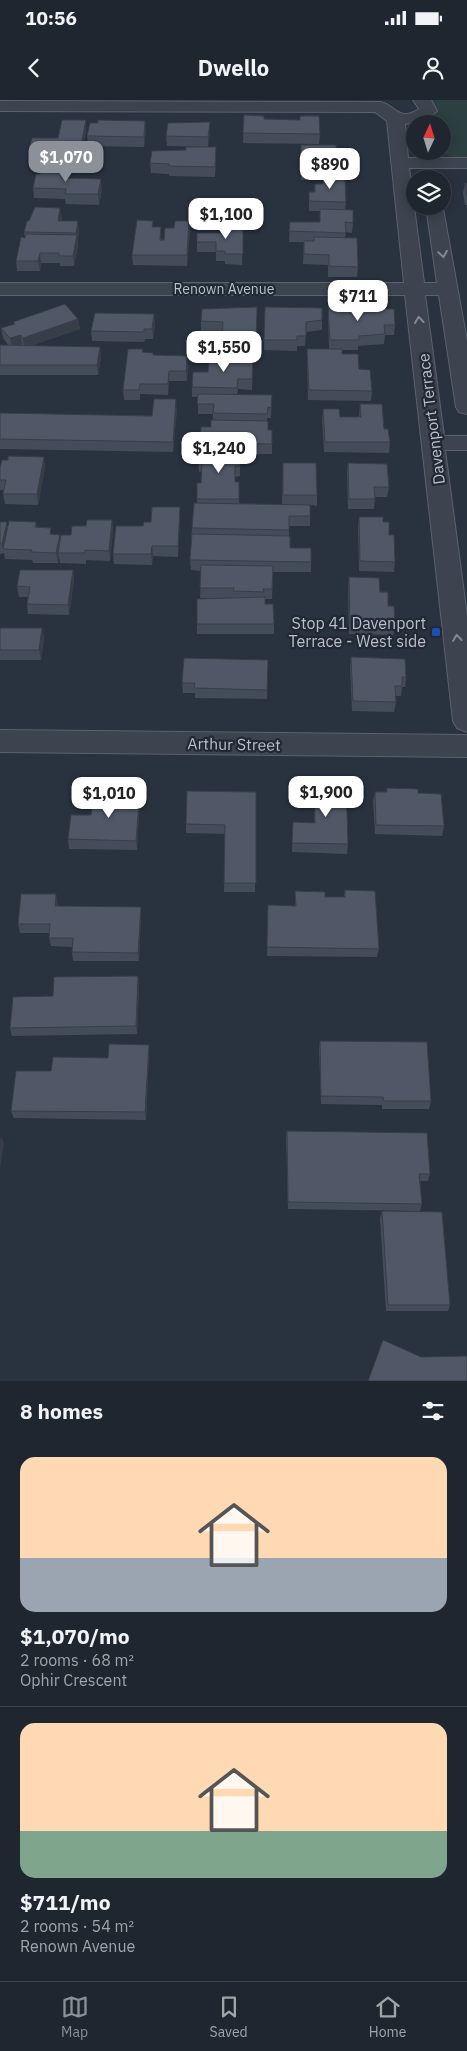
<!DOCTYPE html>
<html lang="en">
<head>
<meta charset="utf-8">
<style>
	:root { --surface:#1f262f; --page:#2c323b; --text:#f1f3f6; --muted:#a1a5aa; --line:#3c434b; --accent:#8c9099 }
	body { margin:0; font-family:"IBM Plex Sans",sans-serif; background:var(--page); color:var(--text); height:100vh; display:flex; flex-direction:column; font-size:19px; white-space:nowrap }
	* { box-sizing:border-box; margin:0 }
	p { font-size:16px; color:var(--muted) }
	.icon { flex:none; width:28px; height:28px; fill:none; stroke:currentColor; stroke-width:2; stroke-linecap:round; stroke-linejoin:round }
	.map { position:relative; height:1281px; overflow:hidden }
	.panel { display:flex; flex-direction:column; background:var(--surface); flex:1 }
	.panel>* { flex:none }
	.needle { width:32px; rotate:4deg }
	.buttons { position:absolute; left:406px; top:15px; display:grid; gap:10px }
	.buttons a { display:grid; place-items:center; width:45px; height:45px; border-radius:50%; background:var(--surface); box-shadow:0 2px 12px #0003,0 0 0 1px var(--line); font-size:25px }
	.price { position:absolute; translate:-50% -42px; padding:0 11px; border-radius:10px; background:#fff; color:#222; font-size:16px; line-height:32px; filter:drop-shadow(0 1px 2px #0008) }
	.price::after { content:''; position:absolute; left:50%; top:30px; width:15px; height:11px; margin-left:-8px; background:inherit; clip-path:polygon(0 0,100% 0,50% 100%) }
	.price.selected { background:var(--accent); color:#fff }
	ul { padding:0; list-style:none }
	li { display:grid; align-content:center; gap:10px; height:265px; padding:0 20px }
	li+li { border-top:1px solid var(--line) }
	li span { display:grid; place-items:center; height:155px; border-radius:15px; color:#555 }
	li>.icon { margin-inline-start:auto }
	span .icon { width:90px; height:90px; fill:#fffc; stroke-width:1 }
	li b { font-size:21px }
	h2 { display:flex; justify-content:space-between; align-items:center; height:60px; padding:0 20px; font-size:21px }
	.status { display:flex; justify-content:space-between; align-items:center; height:35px; padding:0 25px; background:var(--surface); direction:ltr }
	.status svg { height:14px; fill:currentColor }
	header { display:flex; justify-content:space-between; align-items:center; height:65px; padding:0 20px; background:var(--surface); font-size:22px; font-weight:800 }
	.menu { display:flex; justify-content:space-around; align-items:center; height:70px; border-top:1px solid var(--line); background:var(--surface); font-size:14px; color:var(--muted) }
	.menu a { display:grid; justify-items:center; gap:2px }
	.menu .selected { color:var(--accent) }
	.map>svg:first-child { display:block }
	.green { fill:#2c3f41 }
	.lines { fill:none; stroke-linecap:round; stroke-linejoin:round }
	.street-casing { stroke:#5b626c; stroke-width:2 }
	.street { fill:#3d444f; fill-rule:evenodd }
	.wall { fill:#454c59 }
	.shaded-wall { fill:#383e48 }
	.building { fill:#505867; stroke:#383e48 }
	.oneway { stroke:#828892 }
	.transit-dot { fill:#1a4fb4; stroke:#222934; stroke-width:2 }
	.labels { text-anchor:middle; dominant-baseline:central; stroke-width:4.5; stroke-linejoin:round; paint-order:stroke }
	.far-street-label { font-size:14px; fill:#babfc9; stroke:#222934 }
	.street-label { font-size:16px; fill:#babfc9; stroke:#222934 }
	.poi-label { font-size:16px; fill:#babfc9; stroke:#222934; text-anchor:end }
</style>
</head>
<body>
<div class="status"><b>10:56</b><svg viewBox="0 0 49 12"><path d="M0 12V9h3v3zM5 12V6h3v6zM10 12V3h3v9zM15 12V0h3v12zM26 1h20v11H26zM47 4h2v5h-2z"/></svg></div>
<header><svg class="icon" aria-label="back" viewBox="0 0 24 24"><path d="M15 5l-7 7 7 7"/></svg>Dwello<svg class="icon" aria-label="person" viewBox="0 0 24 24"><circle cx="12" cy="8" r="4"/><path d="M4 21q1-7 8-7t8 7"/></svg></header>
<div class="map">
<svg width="467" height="1281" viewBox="0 0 467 1281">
	<rect width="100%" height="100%" fill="#29323f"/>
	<!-- green -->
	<polygon class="green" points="431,0 467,0 467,57 452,57 443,54 442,24 436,24"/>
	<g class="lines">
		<defs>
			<g id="street">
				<path d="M413,0H431L437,11L423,21L405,24L408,58H467V68H409L424,183H437L426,106H442V103L467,241V314L459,312L456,307L439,195H425L444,336H467V350H445L467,516V632L457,628L453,621L405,195H0V183H404L387,21L375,12L0,11V1L381,2C396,6 399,22 419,9Z"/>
				<polygon points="0,630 467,635 467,657 0,652"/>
			</g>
		</defs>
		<!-- street casing -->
		<use href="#street" class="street-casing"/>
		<!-- street -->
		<use href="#street" class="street"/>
	</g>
	<!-- wall -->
	<g class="wall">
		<polygon points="244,15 320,34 319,44 243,43"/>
		<polygon points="98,23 146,30 144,47 88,46 87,36"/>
		<polygon points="86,30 81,60 30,59 29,49 58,38"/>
		<polygon points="210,32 208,47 167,46 166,36"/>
		<polygon points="301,45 337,60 340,70 340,75 346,102 345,110 353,123 352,133 346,132 345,138 358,167 357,177 328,177 328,165 303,164 304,142 289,142 290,122 320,122 320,111 309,111 309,92 314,92 315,84 323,84 323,80 301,80"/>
		<polygon points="186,50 216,57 215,77 169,76 169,74 151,73 150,63"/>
		<polygon points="66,78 102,89 99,105 66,104 65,99 34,98 33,88"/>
		<polygon points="465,83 467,83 467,105 465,105 463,93"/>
		<polygon points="62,118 61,121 79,131 78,138 78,145 74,166 60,166 60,163 41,163 40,171 17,171 16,161 25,138 24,132"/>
		<polygon points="153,127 162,140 164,140 190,131 187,166 133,165 132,155"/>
		<polygon points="243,127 242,165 225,164 225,161 216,161 216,152 197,152 197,142 221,133"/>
		<polygon points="328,206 354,209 395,225 394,235 385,235 384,244 358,246 358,250 342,250 342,254 359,269 372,291 371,301 308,300 307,259 307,249 329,249 328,216"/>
		<polygon points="257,207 256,250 222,249 222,232 201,231 201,221"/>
		<polygon points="265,207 322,220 322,230 306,232 305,246 297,246 297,251 264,250"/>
		<polygon points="154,214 155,224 153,239 145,239 144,242 92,241 91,231"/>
		<polygon points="78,219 80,229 30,246 100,247 101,257 98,275 0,275 0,245 9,246 3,238 1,228 14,224 13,222"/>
		<polygon points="143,249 143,252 188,266 187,281 169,281 168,295 140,294 140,300 124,300 123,290"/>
		<polygon points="253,259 252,290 238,289 237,295 272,295 271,318 267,318 267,321 268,330 272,330 272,354 240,354 240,376 235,377 235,382 239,382 239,404 282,404 283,363 317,395 317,406 310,405 310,426 289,426 289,436 290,448 311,462 311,472 273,472 272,499 265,499 265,504 274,524 274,534 197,534 197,524 227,498 200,498 201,471 191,470 190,460 192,428 197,403 197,383 201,383 202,371 199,372 198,361 200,349 200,343 211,327 213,320 213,314 198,314 198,297 192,297 192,287 208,272"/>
		<polygon points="360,304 384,329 390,342 389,353 324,352 322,319 323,309 340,317 359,317"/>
		<polygon points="177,309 173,352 0,349 0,313 152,316"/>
		<polygon points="44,357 45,367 38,405 5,404 3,394 4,390 0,390 0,367 8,360"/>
		<polygon points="348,363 389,387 387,397 375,397 374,409 348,409 347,373"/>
		<polygon points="359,417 383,422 389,435 395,462 394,472 359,471 358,427"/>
		<polygon points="180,418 178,457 153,456 152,465 114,464 113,454 143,426 151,422"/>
		<polygon points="112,420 113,431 110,461 86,460 86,464 60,463 59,457 58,463 33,463 32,460 5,459 4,453 0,454 0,422 8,428 36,422 37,427 60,439 71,435 86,426"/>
		<polygon points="73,470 74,481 69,515 28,514 27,504 28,497 19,497 17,486"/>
		<polygon points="349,477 380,492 388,506 395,525 393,535 349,534 348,488"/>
		<polygon points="0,528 42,528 44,538 41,560 0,560"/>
		<polygon points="351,557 406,577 405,587 402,587 401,596 395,596 396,602 394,612 352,611 350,567"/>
		<polygon points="268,560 267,599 195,598 195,593 183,593 182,583"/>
		<polygon points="315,684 348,744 347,754 292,752 293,722 314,723"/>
		<polygon points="387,688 418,693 444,726 442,736 375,734 373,701 375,692 386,692"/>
		<polygon points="256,692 255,792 224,792 225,734 186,733 186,724"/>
		<polygon points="111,700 140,700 137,750 69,749 68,739 91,715"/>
		<polygon points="345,790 379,849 377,857 267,856 268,805 295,806 295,791 325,797 344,797"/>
		<polygon points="58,803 58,806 141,807 141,816 139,861 73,861 72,852 72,847 51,846 49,838 50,833 20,833 18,824"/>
		<polygon points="138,876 139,885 137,934 12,936 10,928 53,896"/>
		<polygon points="320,941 431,1001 429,1009 382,1009 382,1005 321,1004 319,949"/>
		<polygon points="149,953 146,1020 14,1018 11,1011 51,971"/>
		<polygon points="287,1031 430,1074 428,1081 420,1081 422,1104 420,1111 288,1109 286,1038"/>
		<polygon points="382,1111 450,1205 448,1211 386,1211 380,1118"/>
	</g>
	<!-- shaded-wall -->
	<g class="shaded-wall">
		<polygon points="86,20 86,30 81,60 80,50"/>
		<polygon points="145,21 146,30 144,47 144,37"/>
		<polygon points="210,22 210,32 208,47 208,37"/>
		<polygon points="101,79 102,89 99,105 98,94"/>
		<polygon points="60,108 62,118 59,131 58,121"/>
		<polygon points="78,121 79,131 78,138 78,145 74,166 73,156 76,140 76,133"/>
		<polygon points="189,121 190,131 187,166 187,155"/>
		<polygon points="40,153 41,163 40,171 38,161"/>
		<polygon points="154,214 155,224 153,239 152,229"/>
		<polygon points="78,219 80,229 24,248 23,238"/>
		<polygon points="21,235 22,245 12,249 10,238"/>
		<polygon points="100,247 101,257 98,275 97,265"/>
		<polygon points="187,256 188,266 187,281 186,271"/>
		<polygon points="169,271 169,281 168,295 168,284"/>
		<polygon points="176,299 177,309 173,352 173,342"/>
		<polygon points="44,357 45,367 38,405 37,394"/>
		<polygon points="180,407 180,418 178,457 178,446"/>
		<polygon points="112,420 113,431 110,461 109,451"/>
		<polygon points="7,422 8,432 3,449 4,454 2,444"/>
		<polygon points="60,435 61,445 58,453 59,457 58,463 56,453"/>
		<polygon points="152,446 153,456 152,465 151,454"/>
		<polygon points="73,470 74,481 69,515 68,505"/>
		<polygon points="42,528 44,538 41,560 39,550"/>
		<polygon points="140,690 140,700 137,750 136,741"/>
		<polygon points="56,794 58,803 57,815 55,806"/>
		<polygon points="141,807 141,816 139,861 138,853"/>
		<polygon points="138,876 139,885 137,934 136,926"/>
		<polygon points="149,945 149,953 146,1020 145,1012"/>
		<polygon points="1,1036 4,1043 0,1069 0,1042"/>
	</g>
	<!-- building -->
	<g class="building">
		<polygon points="244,15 264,16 264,19 300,20 300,16 319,16 320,34 243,33"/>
		<polygon points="62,20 86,20 80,50 29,49 32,38 58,38"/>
		<polygon points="98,20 145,21 144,37 87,36 90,23 98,23"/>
		<polygon points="210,22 208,37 166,36 168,23"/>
		<polygon points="301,45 336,45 337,60 340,60 340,70 301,70"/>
		<polygon points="186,47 216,47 215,67 169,66 169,64 150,63 152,51 186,50"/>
		<polygon points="41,70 66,71 64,78 101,79 98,94 65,94 66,89 33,88 36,74 40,74"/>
		<polygon points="323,75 345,76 346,102 309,101 309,92 315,92 315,84 323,84"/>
		<polygon points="465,83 467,83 467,95"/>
		<polygon points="35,107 60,108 58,121 78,121 76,133 24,132 27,121 29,121"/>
		<polygon points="320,109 353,110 353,123 345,122 346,133 289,131 290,122 320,122"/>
		<polygon points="137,120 153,121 152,127 161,127 160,140 164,140 165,128 174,128 175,121 189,121 187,155 132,155"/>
		<polygon points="221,127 243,127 243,154 225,154 225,151 216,151 216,142 197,142 197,133 221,133"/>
		<polygon points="26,134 77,135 73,156 59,156 59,153 40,153 38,161 16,161 21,137 25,138"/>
		<polygon points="314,137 357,138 358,167 329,166 329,155 304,154 304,141 314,141"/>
		<polygon points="65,204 78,219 23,238 21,235 10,238 1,228 15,224 13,222"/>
		<polygon points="328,206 353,206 354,209 394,209 395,225 384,225 385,234 359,236 359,240 330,240"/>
		<polygon points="257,207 256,240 222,239 223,222 201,221 202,209"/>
		<polygon points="265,207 322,208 322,220 306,222 306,236 297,236 297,240 264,240"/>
		<polygon points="95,213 154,214 152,229 144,229 144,232 91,231"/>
		<polygon points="0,245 100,247 97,265 0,265"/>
		<polygon points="128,249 143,249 142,252 153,253 153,255 187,256 186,271 169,271 168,284 140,284 139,290 123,290"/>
		<polygon points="307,249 342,249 342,254 358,254 359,269 370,270 372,291 309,290"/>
		<polygon points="209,258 253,259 252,279 238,279 237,288 192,287 193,272 208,272"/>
		<polygon points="198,294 272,295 271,308 268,307 267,314 213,313 214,304 197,304"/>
		<polygon points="154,299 176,299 173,342 0,339 0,313 152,316"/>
		<polygon points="360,304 382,304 384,329 388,329 390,342 325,342 323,309 339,309 340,317 361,317"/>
		<polygon points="211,320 268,321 268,330 272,330 272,344 200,343 201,327 211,327"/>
		<polygon points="199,349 240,349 240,366 235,366 235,382 239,382 239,399 197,399 197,383 201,383 202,361 198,361"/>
		<polygon points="8,356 44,357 37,394 3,394 6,380 0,380 0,367 2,360 8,360"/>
		<polygon points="283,363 316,363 317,395 283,395"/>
		<polygon points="348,363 387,364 389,387 374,387 375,399 349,399"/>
		<polygon points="194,403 310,405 310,416 289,416 289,430 192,428"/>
		<polygon points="152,407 180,407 178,446 152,446 151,454 113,454 116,426 143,426 144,422 151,422"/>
		<polygon points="359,417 383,417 383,422 389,422 389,435 394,435 395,462 360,461"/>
		<polygon points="87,420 112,420 109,451 85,450 85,453 58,453 61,435 71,435 72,426 86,426"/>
		<polygon points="9,421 36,422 35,427 51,428 50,434 60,435 56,453 31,452 32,450 3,449"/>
		<polygon points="0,422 7,422 2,444 0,444"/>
		<polygon points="192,434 290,436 290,448 311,448 311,462 190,460"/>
		<polygon points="201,465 273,466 272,489 263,489 264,492 233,491 234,488 200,488"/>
		<polygon points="20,470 73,470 68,505 27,504 30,487 17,486"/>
		<polygon points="349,477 379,478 380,492 388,492 388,506 394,506 395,525 350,524"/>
		<polygon points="265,497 265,504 273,504 274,524 197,524 197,499"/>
		<polygon points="0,528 42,528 39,550 0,550"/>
		<polygon points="351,557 405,559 406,577 402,577 402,586 395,586 396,602 353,601"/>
		<polygon points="184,558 268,560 267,590 194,588 195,583 182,583"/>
		<polygon points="315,684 346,684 348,744 292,743 293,722 315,723"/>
		<polygon points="387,688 418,689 418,693 441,694 444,726 376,725 375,692 387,692"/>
		<polygon points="112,690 140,690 136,741 68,739 71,715 91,715 93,700 111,700"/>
		<polygon points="187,691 256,692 256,783 224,783 225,725 186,724"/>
		<polygon points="345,790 375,791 379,849 267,847 268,805 296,806 295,791 325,792 325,797 345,797"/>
		<polygon points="21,794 56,794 55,806 141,807 138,853 72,852 73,838 49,838 50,824 18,824"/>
		<polygon points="138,876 136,926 10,928 13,897 53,896 54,877"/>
		<polygon points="320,941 427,942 431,1001 384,1001 383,997 321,996"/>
		<polygon points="109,944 149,945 145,1012 11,1011 16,971 51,971 53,957 108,958"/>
		<polygon points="287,1031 427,1033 430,1074 419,1074 422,1104 288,1102"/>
		<polygon points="382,1111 442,1112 450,1205 388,1205"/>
		<polygon points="383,1240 421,1257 467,1256 467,1281 368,1281"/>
	</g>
	<!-- one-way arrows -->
	<defs><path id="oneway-chevron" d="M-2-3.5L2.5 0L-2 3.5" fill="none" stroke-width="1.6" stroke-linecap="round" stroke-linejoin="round" transform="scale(1.25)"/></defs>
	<g class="oneway">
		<use href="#oneway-chevron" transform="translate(443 154) rotate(81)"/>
		<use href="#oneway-chevron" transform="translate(419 220) rotate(-96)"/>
		<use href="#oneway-chevron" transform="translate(457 538) rotate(-97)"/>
	</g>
	<!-- markers -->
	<rect class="transit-dot" x="431" y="527" width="10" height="10" rx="2.5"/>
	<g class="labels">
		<!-- far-street labels -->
		<g class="far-street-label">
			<text x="224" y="189">Renown Avenue</text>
		</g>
		<!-- street labels -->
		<g class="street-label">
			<text transform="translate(431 319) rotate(-97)">Davenport Terrace</text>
			<text transform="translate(234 644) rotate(1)">Arthur Street</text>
		</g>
		<!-- poi labels -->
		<g class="poi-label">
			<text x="426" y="523">Stop 41 Davenport<tspan x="426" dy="18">Terrace - West side</tspan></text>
		</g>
	</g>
</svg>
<div class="buttons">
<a><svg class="needle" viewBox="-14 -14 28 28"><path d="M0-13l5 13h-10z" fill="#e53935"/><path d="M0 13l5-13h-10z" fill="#a1a5aa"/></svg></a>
<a><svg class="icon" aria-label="layers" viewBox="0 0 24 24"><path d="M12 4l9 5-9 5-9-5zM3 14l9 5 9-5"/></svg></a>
</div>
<b class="price selected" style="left:66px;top:83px">$1,070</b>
<b class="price" style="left:330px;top:90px">$890</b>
<b class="price" style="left:226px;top:140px">$1,100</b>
<b class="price" style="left:358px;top:222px">$711</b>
<b class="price" style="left:224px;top:273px">$1,550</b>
<b class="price" style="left:219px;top:374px">$1,240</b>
<b class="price" style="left:326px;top:718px">$1,900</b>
<b class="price" style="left:109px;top:719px">$1,010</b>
</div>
<section class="panel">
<h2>8 homes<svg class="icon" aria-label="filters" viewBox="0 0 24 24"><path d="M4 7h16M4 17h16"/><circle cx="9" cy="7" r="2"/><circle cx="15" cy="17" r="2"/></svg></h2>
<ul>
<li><span style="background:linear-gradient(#ffd9b3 65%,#9aa5b1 0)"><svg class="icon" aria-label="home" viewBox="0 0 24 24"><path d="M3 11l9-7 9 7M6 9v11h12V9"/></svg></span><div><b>$1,070/mo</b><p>2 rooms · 68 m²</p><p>Ophir Crescent</p></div></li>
<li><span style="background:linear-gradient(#ffd9b3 70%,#7fa58c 0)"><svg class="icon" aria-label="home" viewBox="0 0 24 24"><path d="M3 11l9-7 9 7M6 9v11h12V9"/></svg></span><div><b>$711/mo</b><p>2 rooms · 54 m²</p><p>Renown Avenue</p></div></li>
</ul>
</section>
<nav class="menu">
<a class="selected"><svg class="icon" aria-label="map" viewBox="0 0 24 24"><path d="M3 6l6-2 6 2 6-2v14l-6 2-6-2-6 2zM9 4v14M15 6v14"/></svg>Map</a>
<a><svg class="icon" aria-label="saved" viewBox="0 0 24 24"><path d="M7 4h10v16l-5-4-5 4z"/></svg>Saved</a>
<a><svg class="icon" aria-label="home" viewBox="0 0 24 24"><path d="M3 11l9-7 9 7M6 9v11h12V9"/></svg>Home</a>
</nav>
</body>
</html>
